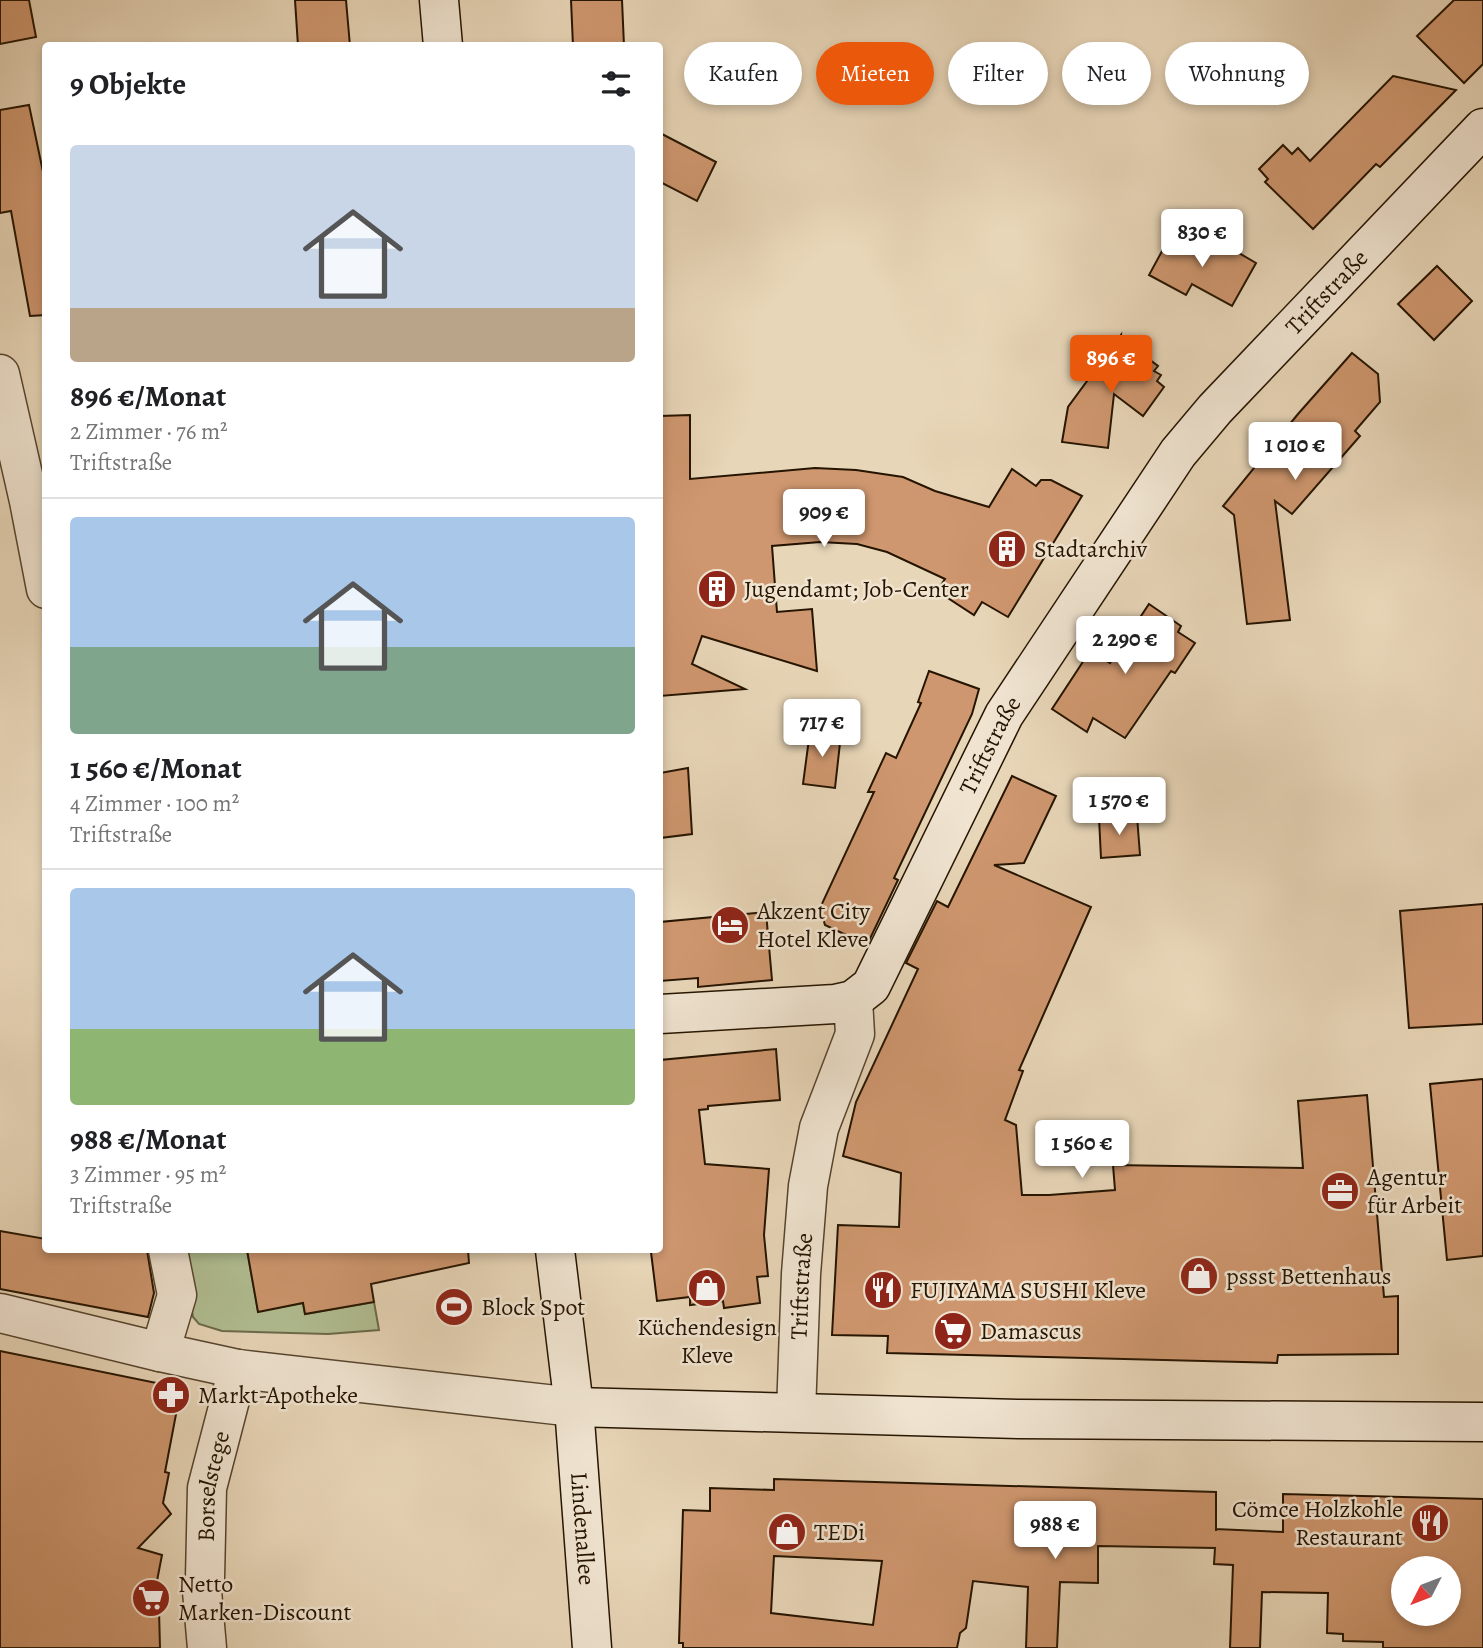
<!DOCTYPE html>
<html lang="de">
<head>
<meta charset="utf-8">
<style>
	:root { --surface:#fff; --page:#f6f6f6; --text:#202124; --muted:#757577; --line:#e0e0e0; --accent:#ea580c }
	body { margin:0; font-family:Alegreya,serif; background:var(--page); color:var(--text); height:100vh; display:flex; flex-direction:column; font-size:26px; white-space:nowrap }
	* { box-sizing:border-box; margin:0 }
	p { font-size:23px; color:var(--muted) }
	.icon { flex:none; width:38px; height:38px; fill:none; stroke:currentColor; stroke-width:2; stroke-linecap:round; stroke-linejoin:round }
	.map { position:relative; flex:1; overflow:hidden }
	.panel { position:absolute; left:42px; top:42px; width:621px; height:1211px; display:flex; flex-direction:column; background:var(--surface); border-radius:7px; box-shadow:0 4px 10px #0003 }
	.panel>* { flex:none }
	.guide { position:absolute; left:684px; top:42px; width:665px; height:63px; display:flex; gap:14px }
	.needle { width:46px; rotate:228deg }
	.controls { position:absolute; left:1391px; top:1556px; display:grid; gap:14px }
	.controls a { display:grid; place-items:center; width:70px; height:70px; border-radius:50%; background:var(--surface); box-shadow:0 4px 10px #0003; font-size:35px }
	.price { position:absolute; translate:-50% -60px; padding:0 16px; border-radius:7px; background:#fff; color:#222; font-size:23px; line-height:46px; filter:drop-shadow(0 2px 4px #0008) }
	.price::after { content:''; position:absolute; left:50%; top:42px; width:21px; height:16px; margin-left:-10px; background:inherit; clip-path:polygon(0 0,100% 0,50% 100%) }
	.price.active { background:var(--accent); color:#fff }
	ul { padding:0; list-style:none }
	li { display:grid; align-content:center; gap:14px; height:371px; padding:0 28px }
	li+li { border-top:2px solid var(--line) }
	li span { display:grid; place-items:center; height:217px; border-radius:7px; color:#555 }
	li>.icon { margin-inline-start:auto }
	span .icon { width:126px; height:126px; fill:#fffc; stroke-width:1 }
	li b { font-size:30px }
	h2 { display:flex; justify-content:space-between; align-items:center; height:84px; padding:0 28px; font-size:30px }
	.chip { padding:0 24px; border-radius:32px; background:var(--surface); box-shadow:0 4px 10px #0003; font-size:24px; line-height:63px }
	.chip.active { background:var(--accent); color:#fff }
	.map>svg:first-child { display:block }
	.green { fill:#b1bf93; stroke:#6b6a4a; stroke-width:2 }
	.building { fill:#cf976f; stroke:#251400; stroke-width:2; fill-rule:evenodd }
	.lines { fill:none; stroke-linecap:round; stroke-linejoin:round }
	.street-casing { stroke:#56442e; stroke-width:41 }
	.secondary-casing { stroke:#251400; stroke-width:41 }
	.street { stroke:#f0e4d1; stroke-width:38 }
	.secondary { stroke:#f0e4d1; stroke-width:38 }
	.labels { text-anchor:middle; dominant-baseline:central; stroke-width:5; stroke-linejoin:round; paint-order:stroke }
	.street-label { font-size:24px; fill:#251400; stroke:#f0e4d1 }
	.poi-label { font-size:24px; fill:#251400; stroke:#f0e4d1; text-anchor:start }
</style>
</head>
<body>
<div class="map">
<svg width="1483" height="1648" viewBox="0 0 1483 1648">
	<rect width="100%" height="100%" fill="#e8d6b8"/>
	<filter id="stains"><feTurbulence type="fractalNoise" baseFrequency=".00286" numOctaves="4"/><feColorMatrix values="0 0 0 0 .2 0 0 0 0 .09 0 0 0 0 .02 0 0 0 .5 -.17"/></filter>
	<radialGradient id="worn" r=".72"><stop offset=".6" stop-color="#630" stop-opacity="0"/><stop offset="1" stop-color="#630" stop-opacity=".3"/></radialGradient>
	<!-- green -->
	<polygon class="green" points="203,1250 247,1250 258,1311 303,1303 305,1314 374,1302 379,1330 328,1334 222,1331 199,1324 193,1317 182,1253"/>
	<!-- building -->
	<g class="building">
		<polygon points="0,0 29,0 36,37 0,44"/>
		<polygon points="295,0 346,0 350,46 298,46"/>
		<polygon points="571,0 622,0 624,46 573,46"/>
		<polygon points="1454,0 1483,0 1483,64 1464,83 1417,36"/>
		<polygon points="1393,76 1456,90 1380,167 1376,164 1313,229 1265,182 1268,179 1259,169 1283,145 1292,154 1298,148 1310,161"/>
		<polygon points="29,105 46,186 46,315 30,316 11,211 0,213 0,110"/>
		<polygon points="660,133 716,162 697,201 660,182"/>
		<polygon points="1173,231 1214,253 1220,242 1256,263 1232,306 1192,284 1186,295 1149,275"/>
		<polygon points="1437,266 1472,301 1434,340 1398,304"/>
		<polygon points="1121,335 1120,348 1124,351 1130,345 1158,366 1154,371 1161,375 1157,381 1164,387 1143,416 1114,394 1108,448 1062,442 1068,407"/>
		<polygon points="1352,353 1378,374 1380,402 1355,431 1360,436 1292,514 1275,501 1290,620 1247,624 1234,515 1223,506 1298,414"/>
		<polygon points="690,415 690,479 815,468 856,470 903,477 935,491 989,507 1012,469 1036,486 1041,480 1051,480 1082,496 1008,617 982,602 974,615 937,591 945,579 887,552 857,544 820,542 772,546 777,612 812,609 817,671 702,636 692,664 745,689 660,696 660,416"/>
		<polygon points="1149,604 1181,626 1178,632 1195,643 1175,673 1171,671 1125,738 1093,718 1087,732 1052,709 1088,654 1087,648 1110,663"/>
		<polygon points="929,671 979,689 972,714 894,878 898,880 867,945 825,925 820,908 874,792 868,792 886,753 896,758 921,703 918,702"/>
		<polygon points="810,731 841,734 835,788 803,784"/>
		<polygon points="688,768 692,834 660,838 660,773"/>
		<polygon points="1012,776 1056,796 1024,863 994,865 1091,907 1019,1070 1023,1071 1005,1120 1016,1125 1022,1195 1049,1195 1115,1190 1113,1165 1303,1168 1298,1101 1367,1095 1384,1297 1398,1296 1398,1354 1278,1355 1277,1363 887,1353 888,1336 832,1335 838,1225 899,1227 901,1173 843,1156 856,1102 918,969 906,963 937,901 948,907"/>
		<polygon points="1137,816 1140,855 1101,858 1099,818"/>
		<polygon points="1483,904 1483,1024 1409,1028 1400,911"/>
		<polygon points="766,912 772,980 698,987 698,978 660,981 660,922"/>
		<polygon points="776,1049 780,1100 708,1106 708,1109 699,1110 705,1164 769,1169 764,1235 768,1276 757,1277 760,1303 724,1308 723,1301 690,1305 690,1297 657,1301 651,1252 653,1250 660,1250 660,1060"/>
		<polygon points="1483,1079 1483,1256 1447,1260 1430,1084"/>
		<polygon points="0,1231 46,1239 46,1250 147,1250 154,1293 148,1317 0,1289"/>
		<polygon points="247,1250 468,1250 469,1263 371,1284 374,1302 305,1314 303,1303 258,1312"/>
		<polygon points="0,1351 181,1388 165,1472 169,1473 163,1503 171,1514 138,1548 162,1555 156,1586 163,1595 159,1610 160,1648 0,1648"/>
		<path d="M774,1479L1216,1492V1531V1529L1283,1532V1494L1483,1499V1648H1383V1642L1343,1641V1634L1327,1633L1328,1593L1262,1592L1260,1648H1230L1233,1565L1214,1564L1215,1548L1098,1546V1583L1060,1582L1057,1648H1026L1028,1587L973,1581L966,1628L960,1633L957,1648H683V1643H679L683,1510L710,1511V1488L774,1490ZM774,1556L882,1561L873,1625L771,1613ZM1404,1568H1449V1614H1404Z"/>
	</g>
	<g class="lines">
		<defs>
			<g id="street">
				<polyline points="0,374 29,501 46,589"/>
				<polyline points="0,1313 160,1352 238,1369 574,1407"/>
				<polyline points="160,1352 177,1295 168,1250"/>
				<path id="s1" d="M796,1412L801,1274L808,1186L819,1128L855,1034L853,1000"/>
				<path id="s2" d="M207,1648L202,1591L205,1578L207,1488L238,1369"/>
			</g>
			<g id="secondary">
				<polyline points="439,0 443,46"/>
				<path id="s3" d="M660,1014L835,1004L853,1000L871,986L1004,715L1178,453L1215,409L1483,128"/>
				<path id="s4" d="M555,1250L574,1407L592,1648"/>
				<polyline points="574,1407 1019,1419 1483,1422"/>
			</g>
		</defs>
		<!-- street casing -->
		<use href="#street" class="street-casing"/>
		<!-- secondary casing -->
		<use href="#secondary" class="secondary-casing"/>
		<!-- street -->
		<use href="#street" class="street"/>
		<!-- secondary -->
		<use href="#secondary" class="secondary"/>
	</g>
	<!-- icons -->
	<defs>
		<symbol id="building-disc" viewBox="-11 -11 22 22"><circle r="9.5" fill="#8f2418" stroke="#f0e4d1"/><path d="M-4-6H4V6H1V3H-1V6H-4ZM-2.5-4.3h1.7v1.8h-1.7ZM.8-4.3h1.7v1.8H.8ZM-2.5-1h1.7V.8h-1.7ZM.8-1h1.7V.8H.8Z" fill="#fff"/></symbol>
		<symbol id="hotel-disc" viewBox="-11 -11 22 22"><circle r="9.5" fill="#8f2418" stroke="#f0e4d1"/><path d="M-6-4.5h1.5V1H6V5H4.5V3h-9V5H-6ZM-4 0a1.8 1.8 0 1 1 3.6 0ZM.5 0V-2.5h3Q6-2.5 6 0Z" fill="#fff"/></symbol>
		<symbol id="office-disc" viewBox="-11 -11 22 22"><circle r="9.5" fill="#8f2418" stroke="#f0e4d1"/><path d="M-6-3h4V-5.5h4V-3h4V5H-6ZM-1-4.5V-3h2v-1.5ZM-6 0V1H6V0Z" fill="#fff"/></symbol>
		<symbol id="shop-disc" viewBox="-11 -11 22 22"><circle r="9.5" fill="#8f2418" stroke="#f0e4d1"/><path d="M-5-2.5h2.3a2.7 3.5 0 0 1 5.4 0H5L5.5 6h-11ZM-1.5-2.5h3a1.5 2.3 0 0 0-3 0Z" fill="#fff"/></symbol>
		<symbol id="restaurant-disc" viewBox="-11 -11 22 22"><circle r="9.5" fill="#8f2418" stroke="#f0e4d1"/><path d="M-5-6h1v4h1v-4h1v4h1v-4h1v5L-1.5 .5V6h-2V.5L-5-1ZM5-6V6H3V1.5H1.5Q1.5-4 5-6Z" fill="#fff"/></symbol>
		<symbol id="stadium-disc" viewBox="-11 -11 22 22"><circle r="9.5" fill="#8f2418" stroke="#f0e4d1"/><path d="M0-5a6.5 5 0 1 0 0 10a6.5 5 0 1 0 0-10ZM-3.5-1.8h7v3.6h-7Z" fill="#fff"/></symbol>
		<symbol id="supermarket-disc" viewBox="-11 -11 22 22"><circle r="9.5" fill="#8f2418" stroke="#f0e4d1"/><path d="M-6-5.5h2.5l.6 2H6L4.5 2H-2.5L-4.4-4H-6ZM-1.5 3.2a1.3 1.3 0 1 0 .1 0ZM3 3.2a1.3 1.3 0 1 0 .1 0Z" fill="#fff"/></symbol>
		<symbol id="pharmacy-disc" viewBox="-11 -11 22 22"><circle r="9.5" fill="#8f2418" stroke="#f0e4d1"/><path d="M-2-6h4v4h4v4h-4v4h-4v-4h-4v-4h4Z" fill="#fff"/></symbol>
	</defs>
	<g fill-rule="evenodd">
		<use href="#building-disc" x="985" y="527" width="44" height="44"/>
		<use href="#building-disc" x="695" y="567" width="44" height="44"/>
		<use href="#hotel-disc" x="708" y="903" width="44" height="44"/>
		<use href="#office-disc" x="1318" y="1169" width="44" height="44"/>
		<use href="#shop-disc" x="1177" y="1254" width="44" height="44"/>
		<use href="#shop-disc" x="685" y="1266" width="44" height="44"/>
		<use href="#restaurant-disc" x="861" y="1268" width="44" height="44"/>
		<use href="#stadium-disc" x="432" y="1285" width="44" height="44"/>
		<use href="#supermarket-disc" x="931" y="1309" width="44" height="44"/>
		<use href="#pharmacy-disc" x="149" y="1373" width="44" height="44"/>
		<use href="#restaurant-disc" x="1408" y="1501" width="44" height="44"/>
		<use href="#shop-disc" x="765" y="1510" width="44" height="44"/>
		<use href="#supermarket-disc" x="129" y="1576" width="44" height="44"/>
	</g>
	<g class="labels">
		<!-- street labels -->
		<g class="street-label">
			<text stroke="none"><textPath href="#s3" startOffset="1052">Triftstraße</textPath></text>
			<text stroke="none"><textPath href="#s3" startOffset="485">Triftstraße</textPath></text>
			<text stroke="none"><textPath href="#s1" startOffset="126">Triftstraße</textPath></text>
			<text stroke="none"><textPath href="#s2" startOffset="163">Borselstege</textPath></text>
			<text stroke="none"><textPath href="#s4" startOffset="280">Lindenallee</textPath></text>
		</g>
		<!-- poi labels -->
		<g class="poi-label">
			<text x="1034" y="549">Stadtarchiv</text>
			<text x="744" y="589">Jugendamt; Job-Center</text>
			<text x="757" y="911">Akzent City<tspan x="757" dy="28">Hotel Kleve</tspan></text>
			<text x="1367" y="1177">Agentur<tspan x="1367" dy="28">für Arbeit</tspan></text>
			<text x="1226" y="1276">pssst Bettenhaus</text>
			<text x="910" y="1290">FUJIYAMA SUSHI Kleve</text>
			<text x="481" y="1307">Block Spot</text>
			<text x="707" y="1327" text-anchor="middle">Küchendesign<tspan x="707" dy="28">Kleve</tspan></text>
			<text x="980" y="1331">Damascus</text>
			<text x="198" y="1395">Markt-Apotheke</text>
			<text x="1403" y="1509" text-anchor="end">Cömce Holzkohle<tspan x="1403" dy="28">Restaurant</tspan></text>
			<text x="814" y="1532">TEDi</text>
			<text x="178" y="1584">Netto<tspan x="178" dy="28">Marken-Discount</tspan></text>
		</g>
	</g>
	<rect width="100%" height="100%" filter="url(#stains)"/>
	<rect width="100%" height="100%" fill="url(#worn)"/>
</svg>
<div class="controls">
<a><svg class="needle" viewBox="-14 -14 28 28"><path d="M0-13l5 13h-10z" fill="#e53935"/><path d="M0 13l5-13h-10z" fill="#757577"/></svg></a>
</div>
<b class="price" style="left:1202px;top:269px">830 €</b>
<b class="price active" style="left:1111px;top:395px">896 €</b>
<b class="price" style="left:1295px;top:482px">1 010 €</b>
<b class="price" style="left:824px;top:549px">909 €</b>
<b class="price" style="left:1125px;top:676px">2 290 €</b>
<b class="price" style="left:822px;top:759px">717 €</b>
<b class="price" style="left:1119px;top:837px">1 570 €</b>
<b class="price" style="left:1082px;top:1180px">1 560 €</b>
<b class="price" style="left:1055px;top:1561px">988 €</b>
<div class="guide">
<a class="chip">Kaufen</a>
<a class="chip active">Mieten</a>
<a class="chip">Filter</a>
<a class="chip">Neu</a>
<a class="chip">Wohnung</a>
</div>
<section class="panel">
<h2>9 Objekte<svg class="icon" aria-label="filters" viewBox="0 0 24 24"><path d="M4 7h16M4 17h16"/><circle cx="9" cy="7" r="2"/><circle cx="15" cy="17" r="2"/></svg></h2>
<ul>
<li><span style="background:linear-gradient(#c9d6e8 75%,#b9a48a 0)"><svg class="icon" aria-label="home" viewBox="0 0 24 24"><path d="M3 11l9-7 9 7M6 9v11h12V9"/></svg></span><div><b>896 €/Monat</b><p>2 Zimmer · 76 m²</p><p>Triftstraße</p></div></li>
<li><span style="background:linear-gradient(#a9c7e8 60%,#7fa58c 0)"><svg class="icon" aria-label="home" viewBox="0 0 24 24"><path d="M3 11l9-7 9 7M6 9v11h12V9"/></svg></span><div><b>1 560 €/Monat</b><p>4 Zimmer · 100 m²</p><p>Triftstraße</p></div></li>
<li><span style="background:linear-gradient(#a9c7e8 65%,#8fb573 0)"><svg class="icon" aria-label="home" viewBox="0 0 24 24"><path d="M3 11l9-7 9 7M6 9v11h12V9"/></svg></span><div><b>988 €/Monat</b><p>3 Zimmer · 95 m²</p><p>Triftstraße</p></div></li>
</ul>
</section>
</div>
</body>
</html>
